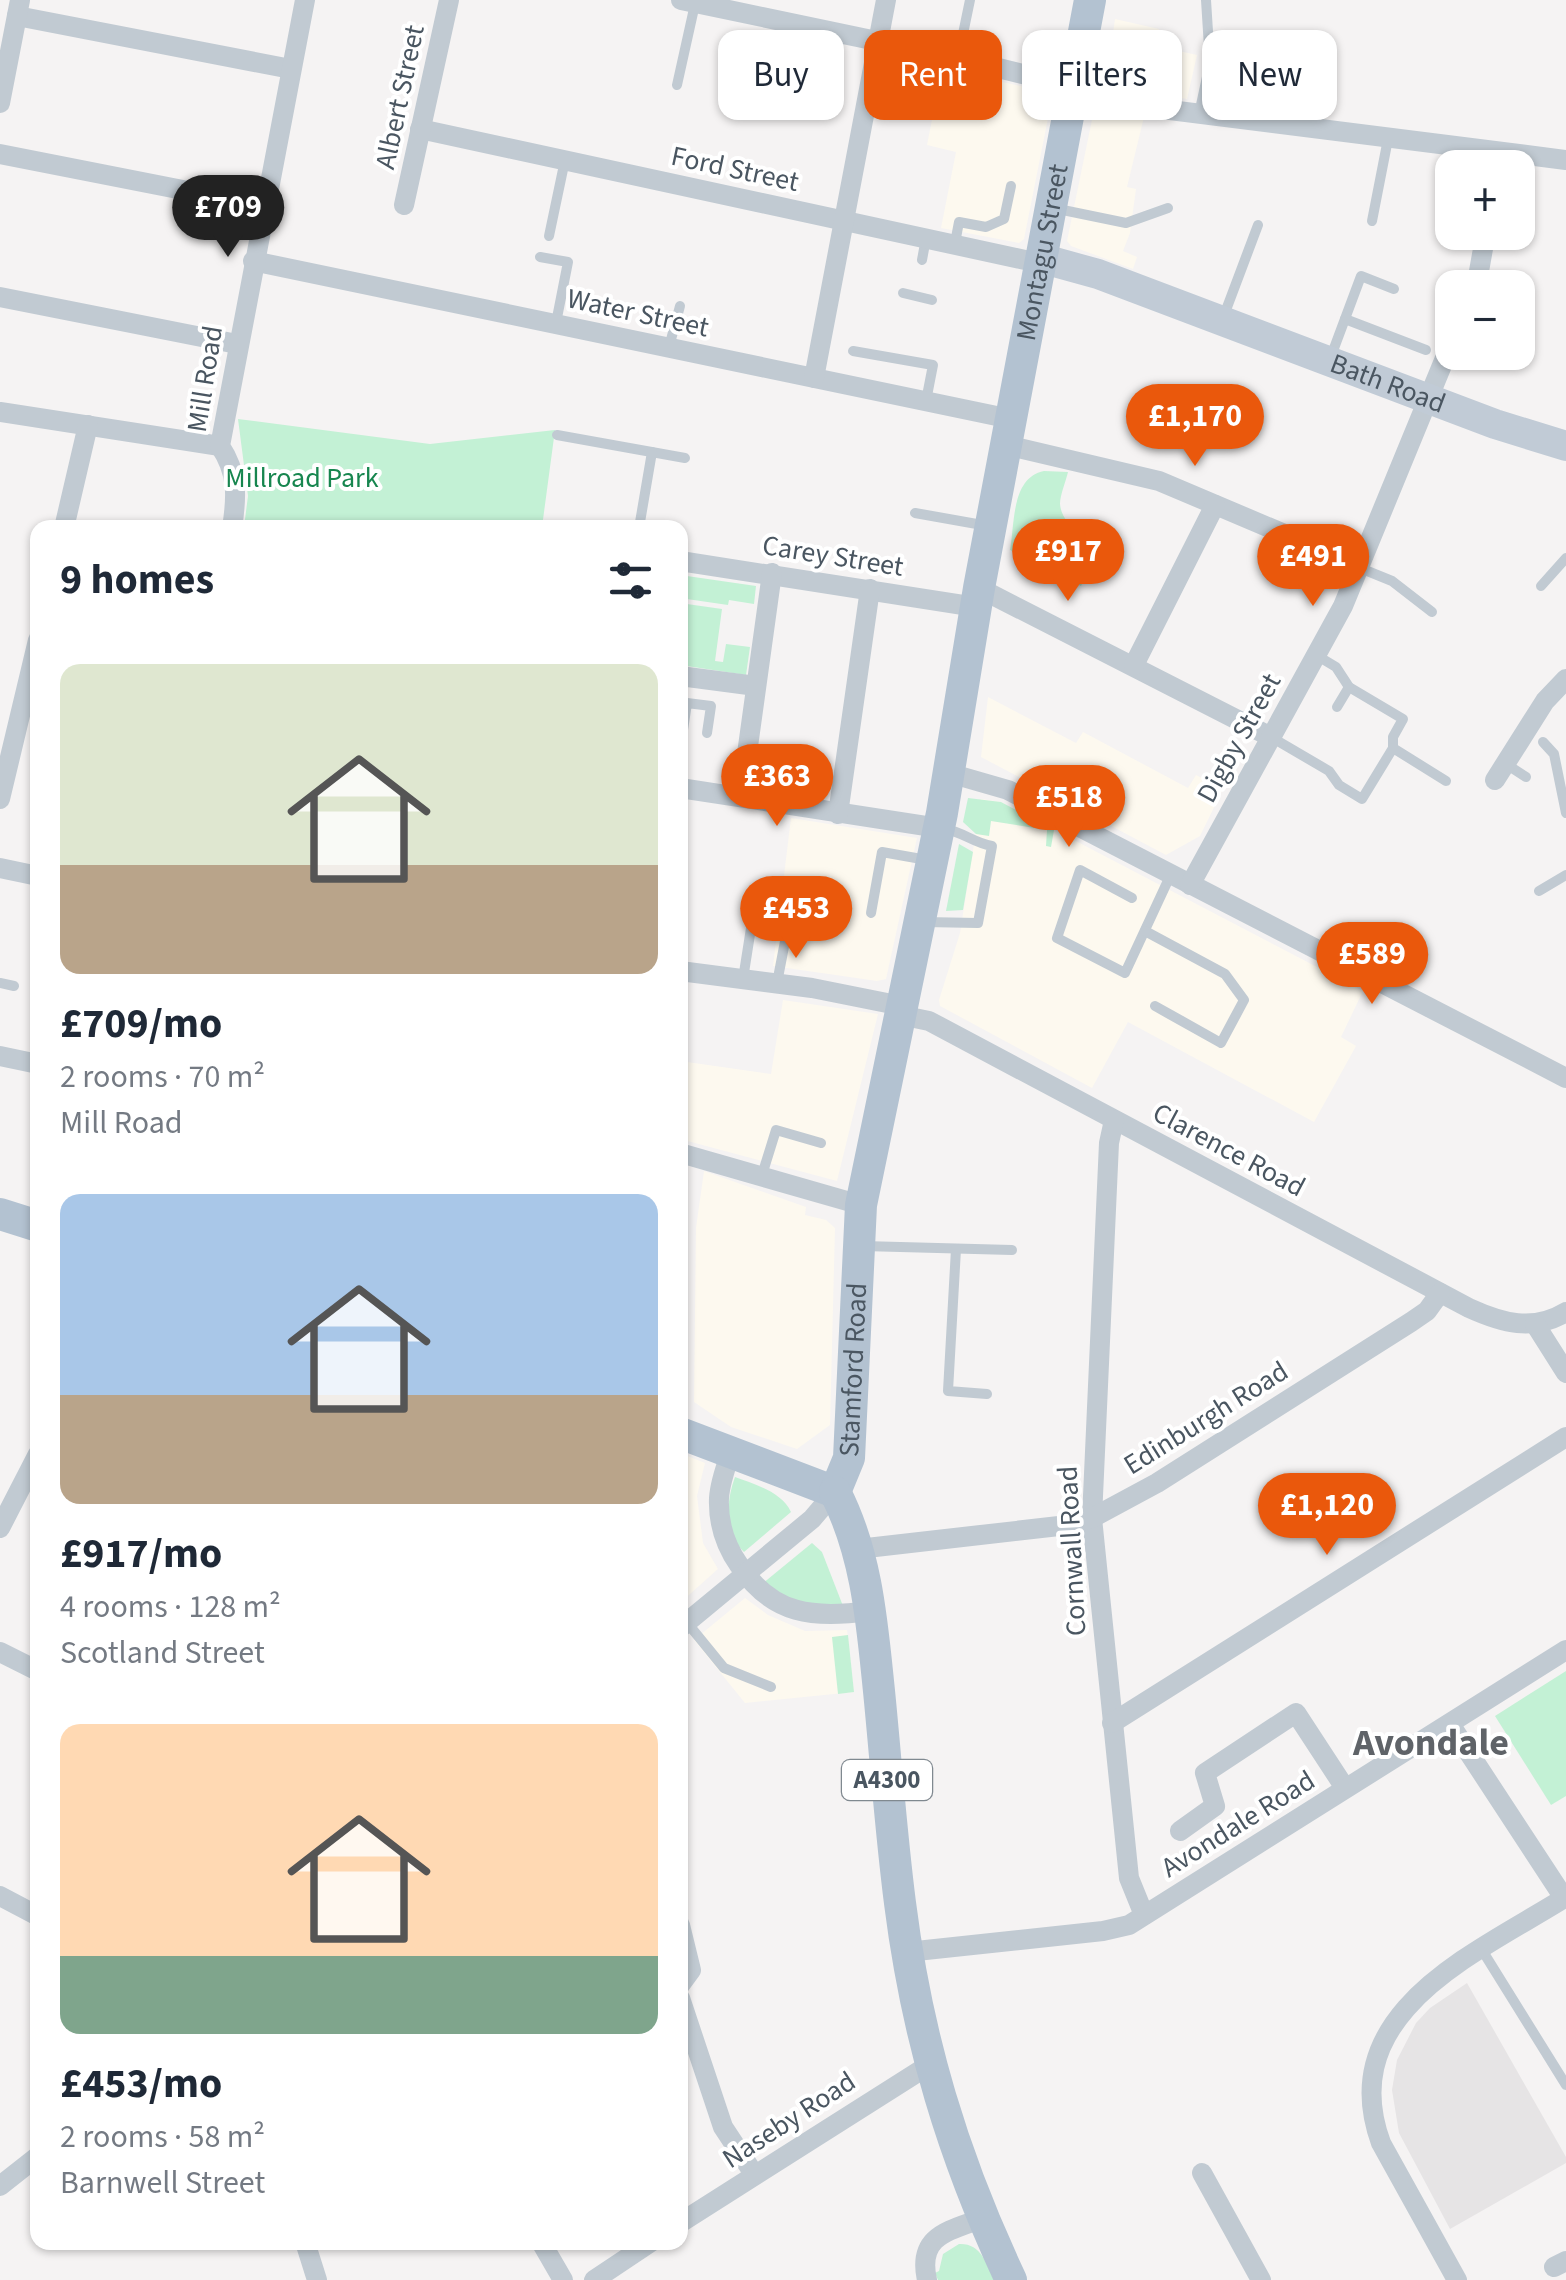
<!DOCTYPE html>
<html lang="en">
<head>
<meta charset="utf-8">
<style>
	:root { --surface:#fff; --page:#f6f6f7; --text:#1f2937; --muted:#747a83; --accent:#ea580c }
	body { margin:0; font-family:"Source Sans 3",sans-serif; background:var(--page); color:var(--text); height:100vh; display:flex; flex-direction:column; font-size:38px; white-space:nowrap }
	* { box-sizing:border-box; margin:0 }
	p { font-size:32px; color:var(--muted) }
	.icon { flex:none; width:55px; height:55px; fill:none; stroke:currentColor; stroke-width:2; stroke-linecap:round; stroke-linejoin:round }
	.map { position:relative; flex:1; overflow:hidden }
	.sheet { position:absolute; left:30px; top:520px; width:658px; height:1730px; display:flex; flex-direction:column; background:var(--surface); border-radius:20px; box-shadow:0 2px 8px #0004 }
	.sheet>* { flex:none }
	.banner { position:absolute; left:718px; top:30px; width:698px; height:90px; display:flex; gap:20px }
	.controls { position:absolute; left:1435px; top:150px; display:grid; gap:20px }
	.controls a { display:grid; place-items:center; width:100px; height:100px; border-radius:20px; background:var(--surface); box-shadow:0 2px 8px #0004; font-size:50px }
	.price { position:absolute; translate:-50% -85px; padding:0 22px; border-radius:35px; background:var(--accent); color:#fff; font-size:32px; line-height:65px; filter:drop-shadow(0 2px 5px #0008) }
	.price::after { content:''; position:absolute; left:50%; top:60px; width:30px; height:22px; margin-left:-15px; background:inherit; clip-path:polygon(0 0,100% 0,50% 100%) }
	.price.on { background:#222; color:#fff }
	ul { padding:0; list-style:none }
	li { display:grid; align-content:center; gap:20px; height:530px; padding:0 30px }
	li span { display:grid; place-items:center; height:310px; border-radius:20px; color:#555 }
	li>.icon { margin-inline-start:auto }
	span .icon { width:180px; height:180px; fill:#fffc; stroke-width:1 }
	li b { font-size:42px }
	h2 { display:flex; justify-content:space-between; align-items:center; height:120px; padding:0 30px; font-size:42px }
	.chip { padding:0 35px; border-radius:20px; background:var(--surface); box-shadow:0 2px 8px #0004; font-size:35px; line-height:90px }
	.chip.on { background:var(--accent); color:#fff }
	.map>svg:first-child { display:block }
	.commercial { fill:#fdf9ef }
	.education { fill:#e6e4e5 }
	.green { fill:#c3f1d5 }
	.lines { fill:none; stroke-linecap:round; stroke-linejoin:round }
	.lane { stroke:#c1cad2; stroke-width:10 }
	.street { stroke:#c1cad2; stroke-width:20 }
	.secondary { stroke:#c1cbd6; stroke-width:30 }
	.primary { stroke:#b3c2d1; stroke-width:32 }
	.labels { text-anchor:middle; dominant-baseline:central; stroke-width:8; stroke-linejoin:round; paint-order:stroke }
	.shield { fill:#fff; stroke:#808990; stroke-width:2.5 }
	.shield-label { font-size:25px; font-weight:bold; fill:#4a5661 }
	.street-label { font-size:28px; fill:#4a5661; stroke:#fff }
	.park-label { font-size:28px; fill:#17864f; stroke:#fff }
	.district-label { font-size:38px; font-weight:bold; fill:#5f6368; stroke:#fff }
</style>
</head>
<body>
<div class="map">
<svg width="1566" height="2280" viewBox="0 0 1566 2280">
	<rect width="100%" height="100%" fill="#f5f3f3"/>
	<!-- commercial -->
	<g class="commercial">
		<polygon points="1115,19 1159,29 1156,46 1197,55 1187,99 1110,86 1106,81"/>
		<polygon points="942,69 1044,91 1051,103 1024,239 1019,243 941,228 956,152 927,145"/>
		<polygon points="1098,107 1144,117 1127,187 1136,189 1130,233 1123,251 1137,257 1133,269 1071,246 1067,241 1094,110"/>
		<polygon points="988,697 1076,743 1083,732 1188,788 1196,775 1223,789 1200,836 1166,855 981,757"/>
		<polygon points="981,799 1001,802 1363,991 1341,1037 1356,1046 1314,1122 1128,1022 1092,1088 940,1006 939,1000 960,933"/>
		<polygon points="791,818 917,838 886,979 877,981 773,966"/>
		<polygon points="783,1000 878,1014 837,1181 680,1139 683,1096 680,1095 680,1061 771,1074"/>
		<polygon points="704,1171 806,1207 805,1215 826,1220 835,1228 830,1425 797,1449 731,1427 694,1402 696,1228"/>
		<polygon points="680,1453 705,1463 697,1496 703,1543 718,1569 680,1603"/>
		<polygon points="745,1598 768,1615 805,1631 847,1630 854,1692 745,1703 694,1640"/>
	</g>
	<!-- education -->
	<polygon class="education" points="1467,1983 1566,2157 1566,2163 1450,2229 1399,2133 1392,2090 1397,2060 1416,2023 1430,2008"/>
	<!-- green -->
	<g class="green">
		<polygon points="238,419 430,444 555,430 542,527 244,527 248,496"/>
		<path d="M1044,471L1068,472C1066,481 1060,495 1060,504C1062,528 1090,536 1096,557L1081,586L1010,550C1015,523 1011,478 1044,471Z"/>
		<polygon points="680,575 756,586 754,604 729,600 728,605 680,598"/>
		<polygon points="680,603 722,609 715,661 723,662 726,644 750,647 746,675 680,665"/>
		<polygon points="968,798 1001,802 1054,830 1051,847 1046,846 1047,830 991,821 989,836 976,834 963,822"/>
		<polygon points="959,844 973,852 963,910 946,911"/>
		<path d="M735,1477C754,1484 782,1492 791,1512L744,1552C724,1532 726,1502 735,1477Z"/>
		<polygon points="812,1543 822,1552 843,1606 798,1603 762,1584"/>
		<polygon points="848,1635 854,1692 838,1694 832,1637"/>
		<polygon points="1566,1671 1566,1796 1551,1805 1495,1716"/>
		<path d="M959,2244C981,2243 986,2263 994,2280H938L935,2273L939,2271L943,2254Z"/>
	</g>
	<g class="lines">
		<!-- lane -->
		<g class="lane">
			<polyline points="958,58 970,0"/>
			<polyline points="677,85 695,4"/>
			<polyline points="782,111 800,24"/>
			<polyline points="1199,114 1210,63 1206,0"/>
			<polyline points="1220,117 1233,52 1260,54"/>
			<polyline points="1053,208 1126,223 1168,208"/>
			<polyline points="1372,221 1388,139"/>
			<polyline points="549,236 565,160"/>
			<polyline points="955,243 959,222 986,227 1004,219 1011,186"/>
			<polyline points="540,257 568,262 556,323"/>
			<polyline points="922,260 926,238"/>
			<polyline points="903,293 932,300"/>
			<polyline points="1223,318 1258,225"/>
			<polyline points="1345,319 1426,350"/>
			<polyline points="669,347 680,306"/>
			<polyline points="853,351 933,365 926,401"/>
			<polyline points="1330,359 1361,276 1394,289"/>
			<polyline points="557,435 685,458"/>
			<polyline points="915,513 988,526"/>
			<polyline points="639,528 652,452"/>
			<polyline points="1360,568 1392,581 1432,612"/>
			<polyline points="1541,586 1566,558"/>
			<polyline points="1316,655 1336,667 1349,687 1403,719 1393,737 1393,748"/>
			<polyline points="1337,707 1349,687"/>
			<polyline points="683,730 687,703 711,706 707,733"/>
			<polyline points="1271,737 1329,771 1339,785 1362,799 1393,748 1446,781"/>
			<polyline points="1543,742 1554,754 1566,813"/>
			<polyline points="1506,764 1526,777"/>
			<polyline points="1041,808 1059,774"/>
			<polyline points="1539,891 1566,875"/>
			<polyline points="1132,898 1080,870 1057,938 1125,973 1171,874"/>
			<polyline points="871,913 882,852 927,860"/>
			<path d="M924,922L978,923L992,846C974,843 963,832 945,829"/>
			<polyline points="1145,931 1225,974 1244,1000 1221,1043 1155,1006"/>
			<polyline points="743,979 754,909"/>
			<polyline points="0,983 14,986"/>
			<polyline points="777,983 787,931 819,935"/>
			<polyline points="762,1175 776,1130 821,1143"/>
			<polyline points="863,1246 1012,1250"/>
			<polyline points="956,1249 948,1391 987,1394"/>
			<polyline points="680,1614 724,1668 771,1687"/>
			<polyline points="1482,1950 1566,2085"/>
		</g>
		<!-- street -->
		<g class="street">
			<polyline points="681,0 958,58 1059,83 1086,94 1154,108 1566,160"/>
			<polyline points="17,16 291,69"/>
			<polyline points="0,103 20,0"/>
			<polyline points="420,129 1039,263"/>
			<polyline points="0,154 264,206"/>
			<polyline points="404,205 449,0"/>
			<polyline points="253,261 1011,419"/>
			<polyline points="1476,288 1486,232"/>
			<polyline points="0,297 237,344"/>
			<polyline points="814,378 886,0"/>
			<polyline points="0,412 220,446"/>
			<polyline points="1006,445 1159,481 1360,566"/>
			<polyline points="64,528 88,425"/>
			<path d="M232,528C237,496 238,473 220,446L305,0"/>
			<polyline points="680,561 976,607"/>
			<polyline points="979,588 1271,737"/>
			<polyline points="1134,665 1215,505"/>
			<polyline points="680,676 756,686"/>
			<polyline points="949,773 1008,790 1566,1078"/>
			<polyline points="1495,780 1545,701 1566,679"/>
			<polyline points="680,788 939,828"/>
			<polyline points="741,797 772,573"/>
			<polyline points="0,799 38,640"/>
			<polyline points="838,814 870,589"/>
			<polyline points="0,868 38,876"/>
			<polyline points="1190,885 1343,606 1452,341"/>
			<polyline points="680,971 812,988 902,1006"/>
			<path d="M900,1015L929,1021L1469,1308C1502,1323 1533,1332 1566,1312"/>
			<polyline points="0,1056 38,1064"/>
			<polyline points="1114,1120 1109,1143 1092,1518 1129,1878 1144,1915"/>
			<polyline points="680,1153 861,1205"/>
			<polyline points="1535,1324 1566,1373"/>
			<path d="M731,1452C726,1466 720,1482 719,1498C718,1522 725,1545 739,1565C773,1616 813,1618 871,1611"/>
			<polyline points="0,1528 38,1454"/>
			<polyline points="858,1549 1059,1526 1092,1518 1157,1483 1411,1322 1427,1311 1440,1293"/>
			<polyline points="680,1628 812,1519 835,1492"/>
			<polyline points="0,1652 38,1671"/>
			<polyline points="1112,1723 1566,1437"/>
			<polyline points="1450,1724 1564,1898"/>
			<polyline points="1180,1831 1215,1806 1205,1773 1296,1713 1345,1788"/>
			<polyline points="0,1896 36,1915"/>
			<polyline points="680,1925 691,1970 680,1985"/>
			<polyline points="907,1952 1103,1931 1129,1925 1566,1650"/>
			<polyline points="680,1998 723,2127 754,2174"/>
			<polyline points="1202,2173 1261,2280"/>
			<polyline points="0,2186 38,2156"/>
			<polyline points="680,2223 929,2065"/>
			<polyline points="305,2242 317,2280"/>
			<polyline points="541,2242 563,2280"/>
			<polyline points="1554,2267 1566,2261"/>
			<polyline points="594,2280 651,2242"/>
			<path d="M927,2280C917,2235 949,2231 983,2218"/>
			<path d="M1457,2280L1381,2143C1333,2012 1477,1953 1566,1897"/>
		</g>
		<!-- secondary -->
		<path class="secondary" id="s1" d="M1040,258L1098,274L1495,424L1566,446"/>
		<!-- primary -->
		<g class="primary">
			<polyline points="0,1214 38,1226"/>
			<polyline points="680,1433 835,1492"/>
			<path id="s2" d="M835,1492L849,1458L861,1205L942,813L979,588L1090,0"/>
			<path d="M835,1492C867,1554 872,1623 879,1691C886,1762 891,1833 900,1903C917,2038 953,2157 1011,2280"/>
		</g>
	</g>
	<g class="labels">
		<!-- shield labels -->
		<rect class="shield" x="842" y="1760" width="90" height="40" rx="8"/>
		<g class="shield-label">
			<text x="887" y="1780">A4300</text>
		</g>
		<!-- street labels -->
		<g class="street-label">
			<text transform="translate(400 97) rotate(-78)">Albert Street</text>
			<text transform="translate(735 169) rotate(12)">Ford Street</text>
			<text stroke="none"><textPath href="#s2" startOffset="1260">Montagu Street</textPath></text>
			<text transform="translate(638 313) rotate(12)">Water Street</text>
			<text transform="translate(205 379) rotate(-81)">Mill Road</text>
			<text stroke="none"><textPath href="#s1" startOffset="370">Bath Road</textPath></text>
			<text transform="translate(833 556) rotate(9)">Carey Street</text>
			<text transform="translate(1239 738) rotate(-61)">Digby Street</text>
			<text transform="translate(1229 1150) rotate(28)">Clarence Road</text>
			<text stroke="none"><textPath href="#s2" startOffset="125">Stamford Road</textPath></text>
			<text transform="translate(1206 1418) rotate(-32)">Edinburgh Road</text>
			<text transform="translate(1072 1551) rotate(-93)">Cornwall Road</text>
			<text transform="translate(1238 1824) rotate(-32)">Avondale Road</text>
			<text transform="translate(789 2120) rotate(-33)">Naseby Road</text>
		</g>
		<!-- park labels -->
		<g class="park-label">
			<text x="302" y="478">Millroad Park</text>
		</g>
		<!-- district labels -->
		<g class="district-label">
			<text x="1431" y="1743">Avondale</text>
		</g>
	</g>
</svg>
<div class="controls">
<a>+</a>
<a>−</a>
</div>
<b class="price on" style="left:228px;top:260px">£709</b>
<b class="price" style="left:1195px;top:469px">£1,170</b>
<b class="price" style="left:1068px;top:604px">£917</b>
<b class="price" style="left:1313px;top:609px">£491</b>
<b class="price" style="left:777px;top:829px">£363</b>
<b class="price" style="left:1069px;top:850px">£518</b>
<b class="price" style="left:796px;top:961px">£453</b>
<b class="price" style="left:1372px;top:1007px">£589</b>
<b class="price" style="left:1327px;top:1558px">£1,120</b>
<div class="banner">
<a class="chip">Buy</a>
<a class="chip on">Rent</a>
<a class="chip">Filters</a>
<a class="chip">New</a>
</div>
<section class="sheet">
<h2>9 homes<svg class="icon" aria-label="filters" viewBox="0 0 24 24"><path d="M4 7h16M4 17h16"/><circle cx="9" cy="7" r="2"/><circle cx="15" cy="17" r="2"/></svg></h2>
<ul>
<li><span style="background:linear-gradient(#dfe7d0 65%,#b9a48a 0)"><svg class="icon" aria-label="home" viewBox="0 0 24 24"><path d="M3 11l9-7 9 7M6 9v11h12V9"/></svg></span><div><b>£709/mo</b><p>2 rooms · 70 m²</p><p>Mill Road</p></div></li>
<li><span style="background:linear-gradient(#a9c7e8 65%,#b9a48a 0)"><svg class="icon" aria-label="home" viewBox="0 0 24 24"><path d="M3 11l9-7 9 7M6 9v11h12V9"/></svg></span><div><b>£917/mo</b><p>4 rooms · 128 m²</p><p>Scotland Street</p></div></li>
<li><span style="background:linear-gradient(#ffd9b3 75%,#7fa58c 0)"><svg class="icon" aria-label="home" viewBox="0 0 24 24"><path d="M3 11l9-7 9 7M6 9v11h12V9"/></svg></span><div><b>£453/mo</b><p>2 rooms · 58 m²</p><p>Barnwell Street</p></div></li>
</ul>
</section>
</div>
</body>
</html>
